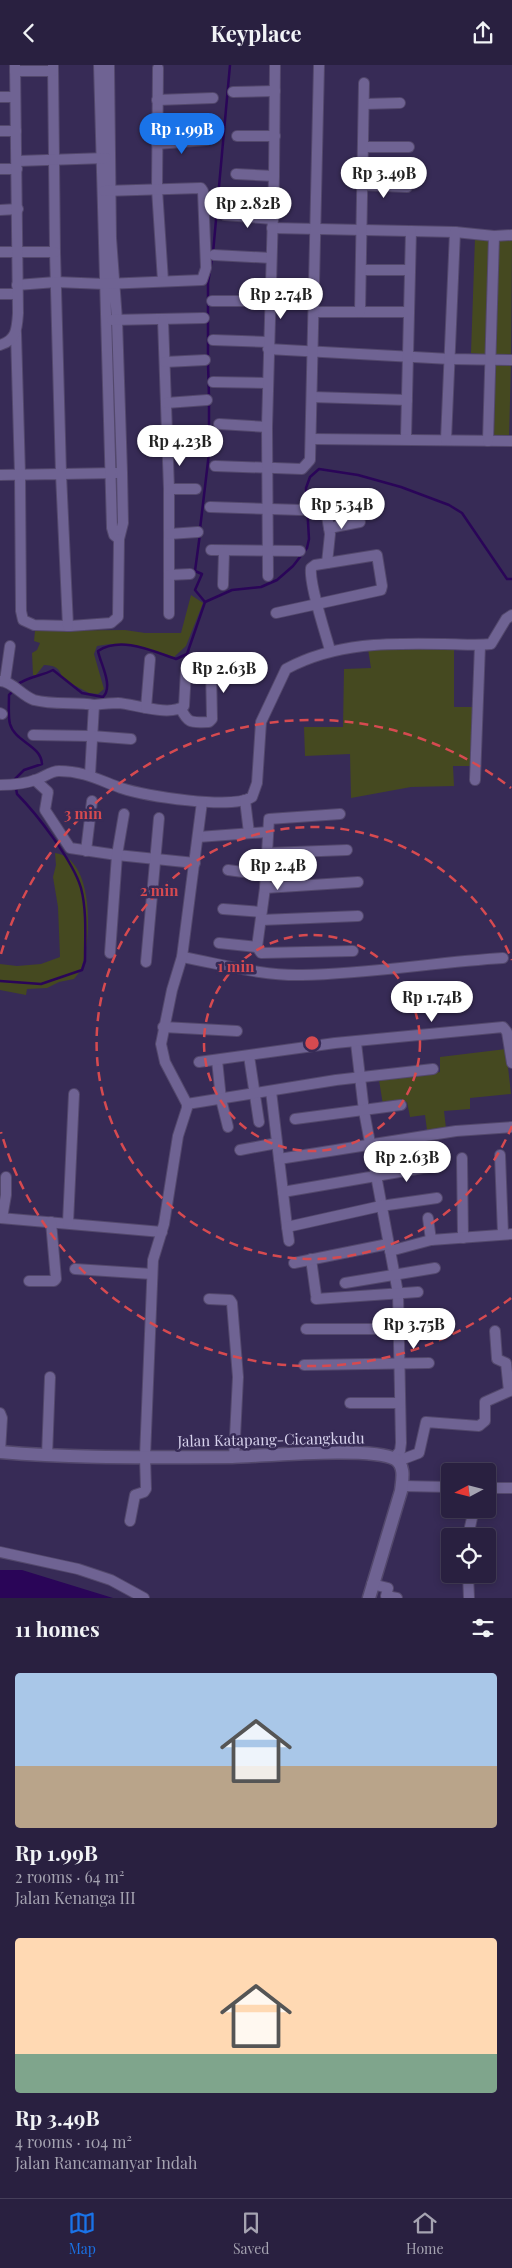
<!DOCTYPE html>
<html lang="en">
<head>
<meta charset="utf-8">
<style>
	:root { --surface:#292040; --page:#312847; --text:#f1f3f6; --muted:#a5a3b1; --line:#453e59; --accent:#1a73e8 }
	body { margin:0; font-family:"Playfair Display",serif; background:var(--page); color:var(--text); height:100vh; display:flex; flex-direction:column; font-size:19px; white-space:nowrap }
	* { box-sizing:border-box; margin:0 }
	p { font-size:16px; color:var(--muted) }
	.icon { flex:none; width:28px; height:28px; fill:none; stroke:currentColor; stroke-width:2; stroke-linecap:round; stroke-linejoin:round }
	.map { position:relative; height:1533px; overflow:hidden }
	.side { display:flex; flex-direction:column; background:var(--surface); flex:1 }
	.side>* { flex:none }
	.needle { width:32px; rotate:263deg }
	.controls { position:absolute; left:441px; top:1398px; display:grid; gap:10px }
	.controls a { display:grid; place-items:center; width:55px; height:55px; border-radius:5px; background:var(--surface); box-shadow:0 2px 8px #0003,0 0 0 1px var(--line); font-size:25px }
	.price { position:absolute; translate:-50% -42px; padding:0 11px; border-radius:18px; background:#fff; color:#222; font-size:16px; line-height:32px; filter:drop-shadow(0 1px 2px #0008) }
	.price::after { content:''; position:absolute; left:50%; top:30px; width:15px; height:11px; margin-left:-8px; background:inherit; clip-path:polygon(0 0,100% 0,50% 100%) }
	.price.on { background:var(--accent); color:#fff }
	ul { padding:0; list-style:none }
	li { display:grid; align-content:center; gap:10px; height:265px; padding:0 15px }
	li span { display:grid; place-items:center; height:155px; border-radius:5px; color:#555 }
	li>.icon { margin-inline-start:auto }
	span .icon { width:90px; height:90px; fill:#fffc; stroke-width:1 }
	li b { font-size:21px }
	h2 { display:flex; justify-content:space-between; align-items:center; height:60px; padding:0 15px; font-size:21px }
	header { display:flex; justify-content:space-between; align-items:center; height:65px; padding:0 15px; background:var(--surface); font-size:22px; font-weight:700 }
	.menu { display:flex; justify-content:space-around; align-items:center; height:70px; border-top:1px solid var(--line); background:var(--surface); font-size:14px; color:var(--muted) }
	.menu a { display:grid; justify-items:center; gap:2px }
	.menu .on { color:var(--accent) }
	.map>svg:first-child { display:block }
	.green { fill:#454920 }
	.water { fill:#2a0558 }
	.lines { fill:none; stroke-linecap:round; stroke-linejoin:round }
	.stream { stroke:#2a0558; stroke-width:2.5 }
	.street-casing { stroke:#53486c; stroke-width:12 }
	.secondary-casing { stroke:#53486c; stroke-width:15 }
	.street { stroke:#6f6393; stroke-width:10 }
	.secondary { stroke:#6f6393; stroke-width:12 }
	.ring { fill:none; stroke:#d64a50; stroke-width:2.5; stroke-dasharray:9 6 }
	.labels { text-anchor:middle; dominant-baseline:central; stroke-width:5; stroke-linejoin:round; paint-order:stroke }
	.street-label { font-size:15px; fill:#d8d3ee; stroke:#372b56 }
	.centre { fill:#d64a50; stroke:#372b56; stroke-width:2.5 }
	.ring-label { font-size:15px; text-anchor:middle; font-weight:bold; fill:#d64a50; stroke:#372b56; stroke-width:5; stroke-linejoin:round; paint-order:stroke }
</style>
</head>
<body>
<header><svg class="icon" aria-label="back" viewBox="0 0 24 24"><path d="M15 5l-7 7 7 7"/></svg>Keyplace<svg class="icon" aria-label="share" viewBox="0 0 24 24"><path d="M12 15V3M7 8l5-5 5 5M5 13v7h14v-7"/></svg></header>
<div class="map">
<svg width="512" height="1533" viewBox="0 0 512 1533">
	<rect width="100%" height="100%" fill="#372b56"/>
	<!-- green -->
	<g class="green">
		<polygon points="475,173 491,173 487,290 471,288"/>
		<polygon points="498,173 512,174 511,291 495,291"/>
		<polygon points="495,298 511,298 509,373 494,373"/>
		<path d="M191,530L203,538L186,581L174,592C148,583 124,575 97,581L94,589L104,624L98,629L89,628L62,614C61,603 54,600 44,600L36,610H33L32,588L37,585L40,578L34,576L35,566L125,565L145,568H181Z"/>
		<polygon points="454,583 454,642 473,642 473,701 453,701 454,721 411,722 351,733 350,689 305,691 304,662 343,662 344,604 371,603 368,584"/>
		<path d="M55,788C94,793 92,873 82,901C81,906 77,910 74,914L59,917L47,923L27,924L26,930L0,925V899L17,901L41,899L60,892L58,842L53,812L56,800Z"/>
		<polygon points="506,984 511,1029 470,1033 470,1044 444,1046 446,1063 427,1065 425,1050 410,1052 407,1037 383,1040 379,1015 440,1007 440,992"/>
	</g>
	<!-- water -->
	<polygon class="water" points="0,1505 22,1505 113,1533 0,1533"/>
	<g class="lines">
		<!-- stream -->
		<g class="stream">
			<polyline points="213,188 230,0"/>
			<polyline points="208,292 208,218 212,193"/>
			<polyline points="208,298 209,332"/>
			<polyline points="200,464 209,388 209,338"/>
			<polyline points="200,469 195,506 202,509 195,525 205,537"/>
			<path d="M17,620C26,612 42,611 53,605L82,628L103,632C114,621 100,598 98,586C121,571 152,586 176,594L187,589L205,537L232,525L261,522L277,515L293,501L307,483L309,474L306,423L310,412L319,404L358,410L401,422L449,440L462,448L507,514H512"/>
			<path d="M14,625L9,630C9,639 8,651 10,659C15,677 41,680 42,699L24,705L15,714V717"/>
			<path d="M0,916L41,919L82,905L85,896C85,873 87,846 81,823C73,796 37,749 17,729L16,723"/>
		</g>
		<defs>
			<g id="street">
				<polyline points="53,0 55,187 61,409 116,408"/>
				<polyline points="99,0 112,463 114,470 119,474 123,458 122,407 117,255 111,173 109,0"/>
				<polyline points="158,3 157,124 163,216"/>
				<polyline points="15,6 53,6"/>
				<polyline points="233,27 275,26"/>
				<polyline points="0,32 15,32"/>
				<polyline points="157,35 213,33"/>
				<polyline points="364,39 400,38"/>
				<polyline points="0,66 16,66"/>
				<polyline points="237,71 275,71"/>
				<polyline points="157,79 206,75"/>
				<polyline points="363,82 409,82"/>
				<polyline points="17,96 106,93"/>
				<polyline points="0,104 17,104"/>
				<polyline points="236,109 274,111"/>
				<polyline points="362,120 407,122"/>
				<polyline points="0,145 18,144"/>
				<polyline points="225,150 273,154"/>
				<polyline points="272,163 455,167 494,171 512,170"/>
				<polyline points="0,187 55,187"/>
				<polyline points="214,190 271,193"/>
				<polyline points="361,205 410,205"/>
				<polyline points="17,220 56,217 105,219 202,215 206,203 203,126 201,123 104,126"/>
				<polyline points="0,229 17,229"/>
				<polyline points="212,236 270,236"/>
				<polyline points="314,247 409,247"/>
				<polyline points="360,247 364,18"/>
				<polyline points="112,255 204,253"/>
				<polyline points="163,255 169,424 169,549"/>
				<polyline points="16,268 20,410 21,546 23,555 34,560 70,561 111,558 118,552 119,474"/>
				<polyline points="213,275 268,277"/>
				<path d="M0,280C17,275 17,263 18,248L15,0"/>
				<polyline points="268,284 450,294 512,295"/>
				<polyline points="165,297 205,295"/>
				<polyline points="213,317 268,318"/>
				<polyline points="312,332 407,335"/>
				<polyline points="166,338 207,335"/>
				<polyline points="219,359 267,362"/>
				<polyline points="406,373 411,166"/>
				<polyline points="311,374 512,376"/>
				<polyline points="446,375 455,167"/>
				<polyline points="488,376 494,171"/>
				<polyline points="167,383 207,381"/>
				<polyline points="215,401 302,404 310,395 319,0"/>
				<polyline points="0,410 61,409 68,561"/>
				<polyline points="169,424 196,424"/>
				<polyline points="324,433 330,469 327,498"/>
				<polyline points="210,442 302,445"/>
				<polyline points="329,463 360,457"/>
				<polyline points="169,469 198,467"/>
				<polyline points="211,485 300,486"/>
				<polyline points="169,510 190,509"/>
				<polyline points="268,511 267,362 274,111 275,0"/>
				<polyline points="223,520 224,487"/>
				<path d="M276,548L381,525L382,521L377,490L315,500L311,503C309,519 325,567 330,585"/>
				<path d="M0,616C12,616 22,631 34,635C53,640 75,637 94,640L90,710"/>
				<polyline points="5,616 10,581"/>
				<path d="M94,640C102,639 110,638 118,638C134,639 170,652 184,641L186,605L189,601L211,604L212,654L209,657C192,657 189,660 181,644"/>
				<polyline points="146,643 150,594"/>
				<polyline points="0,648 2,649"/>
				<polyline points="33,670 92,671 131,674"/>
				<polyline points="35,715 48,727 45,745 70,783 117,790 195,798"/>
				<polyline points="475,715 480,580"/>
				<path d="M0,720C13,720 25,719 38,714C44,712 51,706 59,706C83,706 99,715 121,723C145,731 232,745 252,732L257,718L261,657L286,604C336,577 389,578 444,579C461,579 474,581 491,579L506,554L512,550"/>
				<polyline points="245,735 249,768"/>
				<polyline points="340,749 269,754 265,823 257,882 261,888 353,886"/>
				<polyline points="198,772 268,767"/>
				<polyline points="86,786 92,736"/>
				<polyline points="268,788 347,785"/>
				<polyline points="228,805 266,810"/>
				<polyline points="265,823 358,817"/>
				<polyline points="223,844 261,847"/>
				<polyline points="261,855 358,851"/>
				<polyline points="219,878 257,882"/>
				<polyline points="110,888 117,790 124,749"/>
				<path d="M182,892C221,899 262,911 302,910C370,909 436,897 503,893"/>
				<polyline points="146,897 159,753"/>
				<polyline points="163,962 237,966"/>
				<polyline points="356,978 364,1046 398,1228 401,1378 400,1386 394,1393"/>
				<polyline points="249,991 259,1057"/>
				<polyline points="217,995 221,1034 228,1062"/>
				<polyline points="199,997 335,978 503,962 507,967 512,998"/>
				<polyline points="271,1026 279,1094"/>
				<polyline points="187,1039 336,1015 433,1004"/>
				<polyline points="295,1054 401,1040"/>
				<polyline points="240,1085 277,1078"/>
				<polyline points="500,1090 503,1169"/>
				<polyline points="462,1093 463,1173"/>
				<polyline points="283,1127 279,1094 456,1066 512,1062"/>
				<polyline points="0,1153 162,1167"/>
				<polyline points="2,1153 6,1130 6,1112"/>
				<polyline points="428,1153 431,1175"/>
				<polyline points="68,1158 74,1029"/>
				<polyline points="287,1162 283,1127 434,1101"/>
				<polyline points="289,1176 287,1162 381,1141 437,1133"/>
				<polyline points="390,1186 431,1175 512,1169"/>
				<polyline points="311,1194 316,1230"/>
				<polyline points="294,1198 388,1179"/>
				<polyline points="75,1204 152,1209"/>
				<polyline points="29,1216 54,1216 56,1214 51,1157"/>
				<polyline points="345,1218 435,1203"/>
				<polyline points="209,1234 230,1235 232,1238 238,1312 234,1392"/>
				<polyline points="316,1234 418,1227"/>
				<polyline points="306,1264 427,1264"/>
				<polyline points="495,1266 497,1294 506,1298 509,1326"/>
				<polyline points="304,1300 429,1298"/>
				<polyline points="350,1338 400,1338"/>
				<polyline points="0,1348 2,1353 0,1387"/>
				<polyline points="47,1391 50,1312"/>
				<polyline points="398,1396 419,1388 426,1357 479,1361 485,1356 485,1337 512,1325"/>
				<polyline points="402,1421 450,1422"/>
				<polyline points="488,1423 512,1423"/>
				<polyline points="130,1456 135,1430 144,1427 146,1424 145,1392 153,1195 164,1159 178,1071 187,1043 187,1039 165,997 161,979 172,925 182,892 202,737"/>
				<polyline points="468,1471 472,1453"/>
				<polyline points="0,1487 78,1504 111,1515 144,1533"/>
				<polyline points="468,1509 469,1533"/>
				<polyline points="372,1519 388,1523 386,1531 397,1533"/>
			</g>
			<path id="secondary" d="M0,1387C77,1394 155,1392 232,1392C264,1391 372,1381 395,1394C406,1401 402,1416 401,1426L369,1533"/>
		</defs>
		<!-- street casing -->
		<use href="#street" class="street-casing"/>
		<!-- secondary casing -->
		<use href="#secondary" class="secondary-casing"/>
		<!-- street -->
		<use href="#street" class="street"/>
		<!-- secondary -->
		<use href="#secondary" class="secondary"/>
	</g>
	<!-- distance rings -->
	<g class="ring">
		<circle cx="312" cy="978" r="108"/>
		<path d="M512 1061A216 216 0 1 1 512 895"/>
		<path d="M511 1233A324 324 0 0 1 1 1067M1 889A324 324 0 0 1 511 723"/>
	</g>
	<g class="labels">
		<!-- street labels -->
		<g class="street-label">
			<text transform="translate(271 1374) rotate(-1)">Jalan Katapang-Cicangkudu</text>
		</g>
	</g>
	<circle cx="312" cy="978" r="8" class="centre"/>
	<g class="ring-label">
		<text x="83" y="754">3 min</text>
		<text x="159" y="831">2 min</text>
		<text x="236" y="907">1 min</text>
	</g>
</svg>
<div class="controls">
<a><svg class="needle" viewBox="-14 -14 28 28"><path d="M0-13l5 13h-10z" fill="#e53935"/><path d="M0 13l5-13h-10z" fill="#a5a3b1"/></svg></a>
<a><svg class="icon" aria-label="locate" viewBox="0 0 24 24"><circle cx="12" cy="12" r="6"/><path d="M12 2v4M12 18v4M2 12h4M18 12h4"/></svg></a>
</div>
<b class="price on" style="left:182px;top:90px">Rp 1.99B</b>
<b class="price" style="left:384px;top:134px">Rp 3.49B</b>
<b class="price" style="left:248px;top:164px">Rp 2.82B</b>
<b class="price" style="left:281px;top:255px">Rp 2.74B</b>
<b class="price" style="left:180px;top:402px">Rp 4.23B</b>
<b class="price" style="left:342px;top:465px">Rp 5.34B</b>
<b class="price" style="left:224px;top:629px">Rp 2.63B</b>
<b class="price" style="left:278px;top:826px">Rp 2.4B</b>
<b class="price" style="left:432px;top:958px">Rp 1.74B</b>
<b class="price" style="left:407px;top:1118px">Rp 2.63B</b>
<b class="price" style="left:414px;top:1285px">Rp 3.75B</b>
</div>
<section class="side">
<h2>11 homes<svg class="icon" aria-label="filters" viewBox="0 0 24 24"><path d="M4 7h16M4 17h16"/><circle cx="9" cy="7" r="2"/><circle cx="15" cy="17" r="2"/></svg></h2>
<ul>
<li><span style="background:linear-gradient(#a9c7e8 60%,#b9a48a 0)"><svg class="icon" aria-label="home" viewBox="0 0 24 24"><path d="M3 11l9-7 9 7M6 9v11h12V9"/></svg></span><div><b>Rp 1.99B</b><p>2 rooms · 64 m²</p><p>Jalan Kenanga III</p></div></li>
<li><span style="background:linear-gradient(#ffd9b3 75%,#7fa58c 0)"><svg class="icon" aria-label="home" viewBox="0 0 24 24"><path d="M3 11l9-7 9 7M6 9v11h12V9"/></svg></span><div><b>Rp 3.49B</b><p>4 rooms · 104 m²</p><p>Jalan Rancamanyar Indah</p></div></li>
</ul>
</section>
<nav class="menu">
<a class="on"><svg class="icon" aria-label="map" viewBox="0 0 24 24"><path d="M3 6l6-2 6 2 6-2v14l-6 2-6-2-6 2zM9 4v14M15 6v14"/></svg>Map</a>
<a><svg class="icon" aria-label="saved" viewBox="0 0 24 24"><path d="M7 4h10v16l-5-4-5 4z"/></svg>Saved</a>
<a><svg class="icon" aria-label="home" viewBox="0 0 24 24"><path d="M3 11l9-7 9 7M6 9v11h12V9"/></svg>Home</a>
</nav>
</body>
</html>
